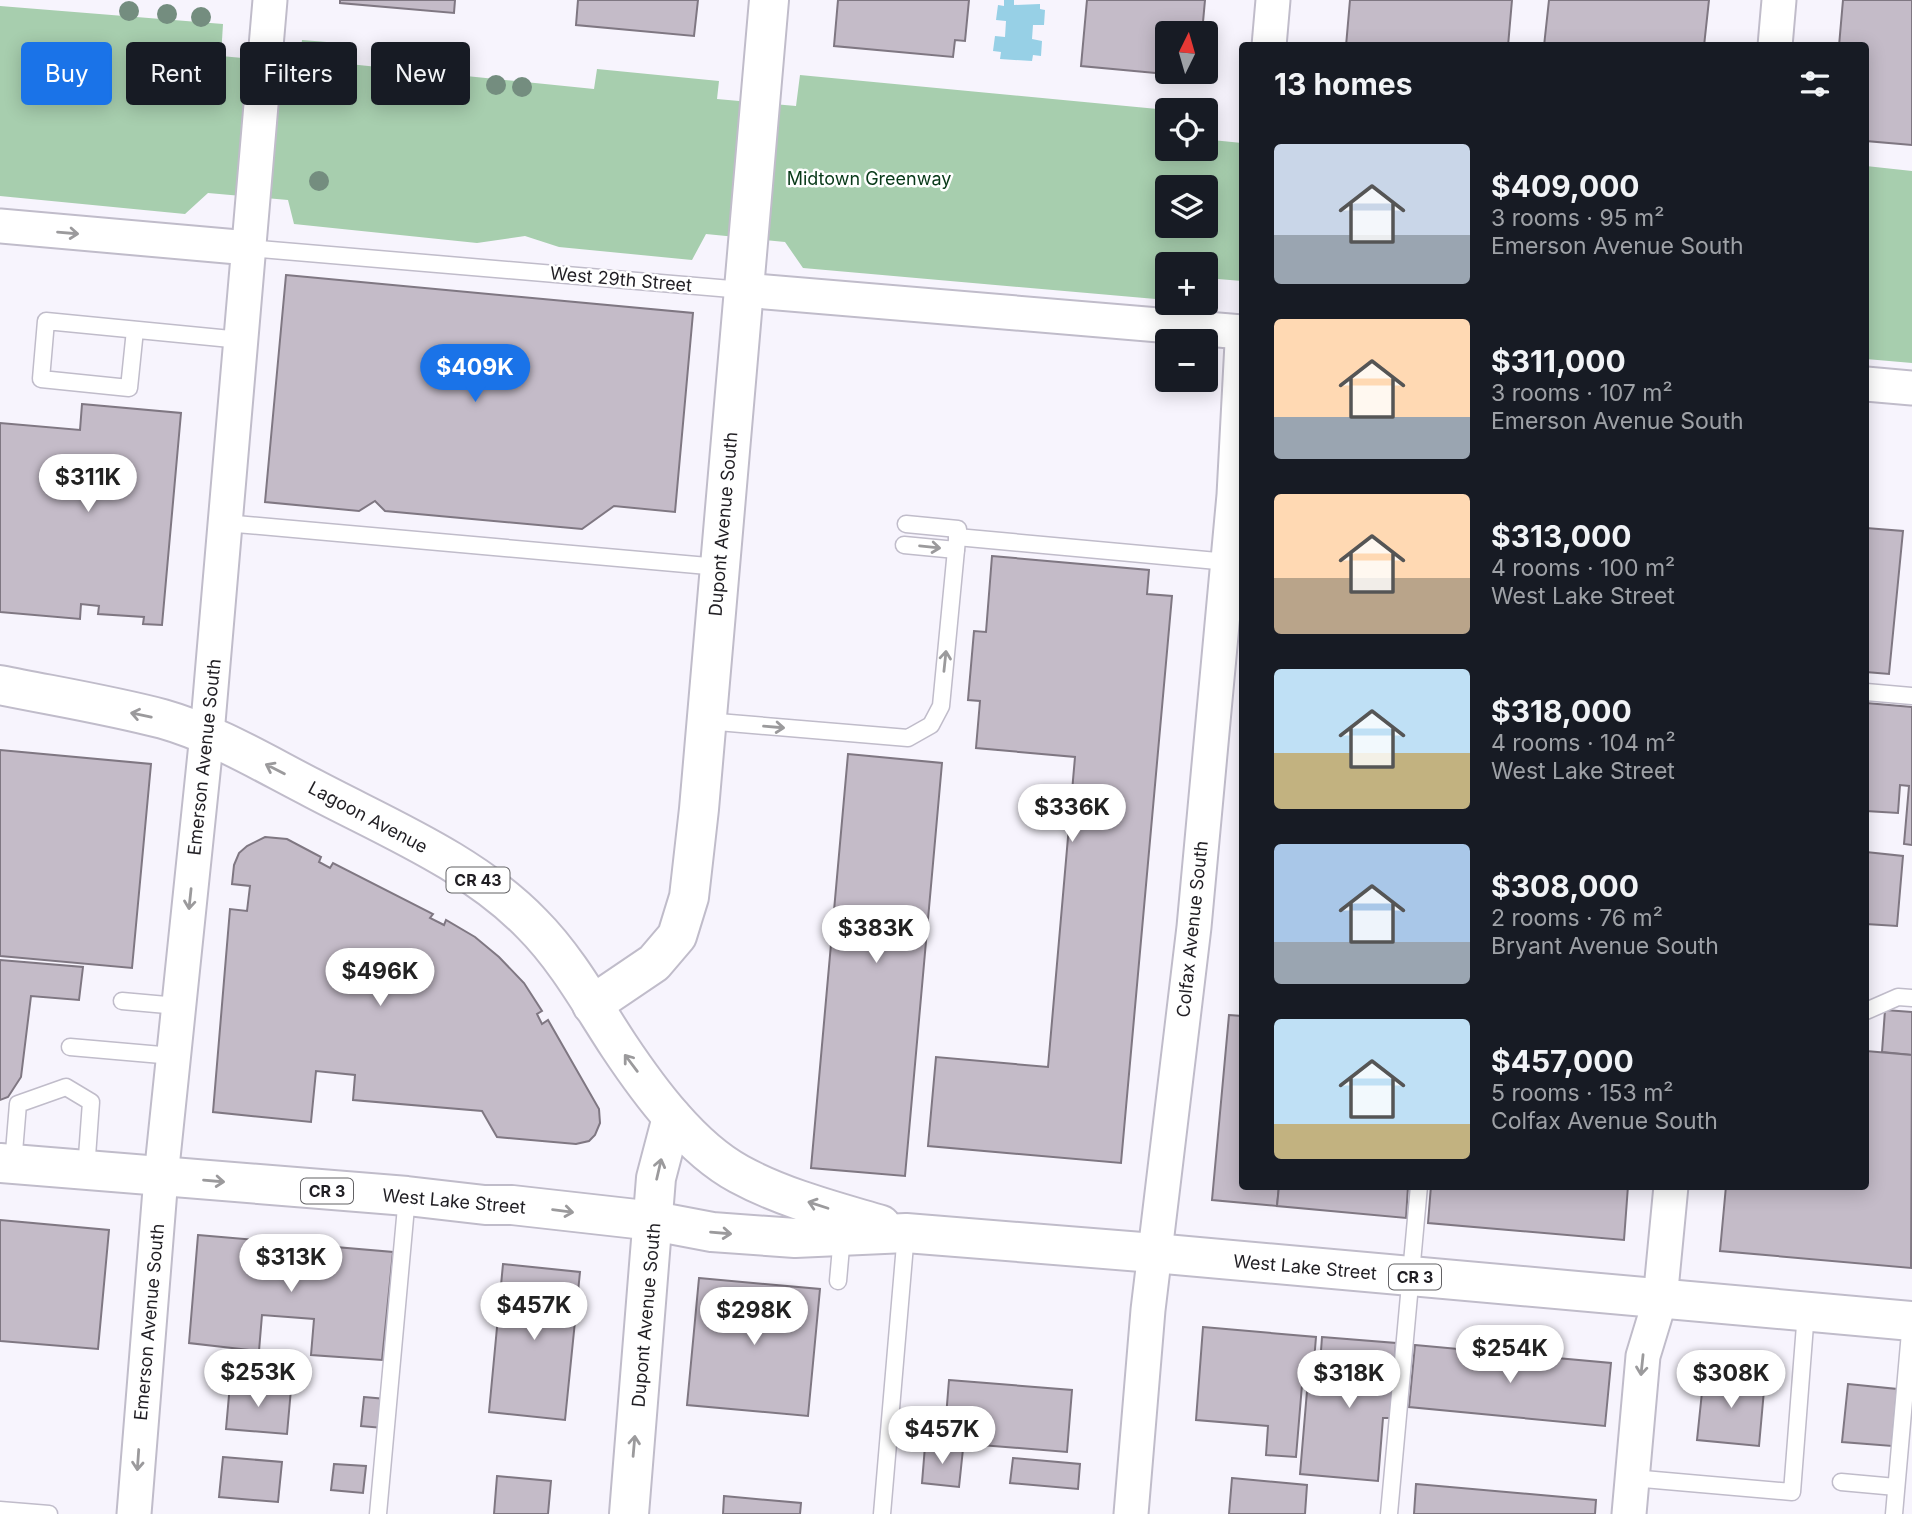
<!DOCTYPE html>
<html lang="en">
<head>
<meta charset="utf-8">
<style>
	:root { --surface:#171b24; --page:#242831; --text:#f1f3f6; --muted:#9ea1a6; --accent:#1a73e8 }
	body { margin:0; font-family:Inter,sans-serif; background:var(--page); color:var(--text); height:100vh; display:flex; flex-direction:column; font-size:26px; white-space:nowrap }
	* { box-sizing:border-box; margin:0 }
	p { font-size:23px; color:var(--muted) }
	.icon { flex:none; width:38px; height:38px; fill:none; stroke:currentColor; stroke-width:2; stroke-linecap:round; stroke-linejoin:round }
	.map { position:relative; flex:1; overflow:hidden }
	.side { position:absolute; left:1239px; top:42px; width:630px; height:1148px; display:flex; flex-direction:column; background:var(--surface); border-radius:7px; box-shadow:0 4px 18px #0003 }
	.side>* { flex:none }
	.hud { position:absolute; left:21px; top:42px; width:665px; height:63px; display:flex; gap:14px }
	.needle { width:46px; rotate:5deg }
	.fabs { position:absolute; left:1155px; top:21px; display:grid; gap:14px }
	.fabs a { display:grid; place-items:center; width:63px; height:63px; border-radius:7px; background:var(--surface); box-shadow:0 4px 18px #0003; font-size:35px }
	.price { position:absolute; translate:-50% -60px; padding:0 16px; border-radius:24px; background:#fff; color:#222; font-size:23px; line-height:46px; filter:drop-shadow(0 2px 4px #0008) }
	.price::after { content:''; position:absolute; left:50%; top:42px; width:21px; height:16px; margin-left:-10px; background:inherit; clip-path:polygon(0 0,100% 0,50% 100%) }
	.price.active { background:var(--accent); color:#fff }
	ul { padding:0; list-style:none }
	li { display:flex; align-items:center; gap:21px; height:175px; padding:0 35px }
	li span { display:grid; place-items:center; flex:none; width:196px; height:140px; border-radius:7px; color:#555 }
	li>.icon { margin-inline-start:auto }
	span .icon { width:84px; height:84px; fill:#fffc; stroke-width:1 }
	li b { font-size:30px }
	h2 { display:flex; justify-content:space-between; align-items:center; height:84px; padding:0 35px; font-size:30px }
	.chip { padding:0 24px; border-radius:7px; background:var(--surface); box-shadow:0 4px 18px #0003; font-size:24px; line-height:63px }
	.chip.active { background:var(--accent); color:#fff }
	.map>svg:first-child { display:block }
	.green { fill:#a7ceae; fill-rule:evenodd }
	.water { fill:#97d0e6 }
	.building { fill:#c4bbc8; stroke:#7f7782; stroke-width:2 }
	.lines { fill:none; stroke-linecap:round; stroke-linejoin:round }
	.lane-casing { stroke:#c0bcca; stroke-width:19 }
	.street-casing { stroke:#c0bcca; stroke-width:37 }
	.secondary-casing { stroke:#c0bcca; stroke-width:42 }
	.primary-casing { stroke:#c0bcca; stroke-width:42 }
	.lane { stroke:#fff; stroke-width:16 }
	.street { stroke:#fff; stroke-width:33 }
	.secondary { stroke:#fff; stroke-width:38 }
	.primary { stroke:#fff; stroke-width:38 }
	.tree { fill:#748d7f }
	.oneway { stroke:#9b9a9c }
	.labels { text-anchor:middle; dominant-baseline:central; stroke-width:5; stroke-linejoin:round; paint-order:stroke }
	.shield { fill:#fff; stroke:#636265; stroke-width:2 }
	.shield-label { font-size:16px; font-weight:bold; fill:#201e23 }
	.park-label { font-size:18px; fill:#083918; stroke:#fff }
	.street-label { font-size:18px; fill:#201e23; stroke:#fff }
</style>
</head>
<body>
<div class="map">
<svg width="1912" height="1514" viewBox="0 0 1912 1514">
	<rect width="100%" height="100%" fill="#f7f4fd"/>
	<!-- green -->
	<g class="green">
		<path d="M0,6L223,24L221,56L299,63L302,40L339,43V63L594,89L597,69L719,81L717,99L796,106L800,75L1168,110L1167,149H1206V119L1214,122L1212,140L1242,143V281L1206,278V264H1167V300L803,268L785,242L706,234L692,260L559,247L525,236L477,243L294,224L288,200L208,193L185,214L0,196ZM1167,187H1206V226H1167Z"/>
		<polygon points="1866,166 1912,171 1912,363 1866,359"/>
	</g>
	<!-- water -->
	<polygon class="water" points="1004,0 1014,0 1014,5 1040,4 1040,9 1045,10 1044,25 1033,25 1032,39 1042,41 1041,56 1033,55 1032,61 1000,59 1001,52 993,51 995,36 1005,37 1006,21 996,20 998,5 1004,6"/>
	<!-- building -->
	<g class="building">
		<polygon points="340,0 455,0 454,13 340,3"/>
		<polygon points="578,0 698,0 694,36 576,25"/>
		<polygon points="838,0 969,0 965,41 955,40 953,57 834,46"/>
		<polygon points="1087,0 1205,0 1202,33 1167,33 1167,72 1199,72 1198,77 1081,66"/>
		<polygon points="1350,0 1512,0 1508,46 1346,46"/>
		<polygon points="1549,0 1709,0 1704,46 1544,46"/>
		<polygon points="1843,0 1912,0 1912,145 1866,141 1866,46 1839,46"/>
		<polygon points="286,275 693,313 675,512 614,506 582,529 385,511 375,501 359,511 265,502"/>
		<polygon points="82,404 181,413 162,625 143,624 144,617 98,614 99,606 81,604 80,619 0,612 0,423 80,430"/>
		<polygon points="1866,528 1903,531 1889,674 1866,672"/>
		<polygon points="992,556 1149,570 1147,594 1172,596 1121,1163 928,1146 936,1057 1048,1067 1075,757 976,748 980,701 968,700 974,631 986,632"/>
		<polygon points="1866,703 1912,707 1912,845 1904,844 1909,786 1900,785 1898,813 1866,811"/>
		<polygon points="0,750 151,764 132,968 0,956"/>
		<polygon points="848,754 942,763 905,1176 811,1168"/>
		<polygon points="265,837 287,839 321,857 319,862 330,868 333,863 433,914 430,918 444,925 446,920 475,937 499,957 524,983 542,1011 537,1014 542,1024 548,1020 599,1109 600,1123 595,1135 589,1141 576,1144 497,1137 482,1111 353,1100 355,1075 316,1071 311,1122 213,1112 230,909 247,911 250,886 232,884 234,865 239,853 247,846"/>
		<polygon points="1866,852 1903,856 1897,926 1866,924"/>
		<polygon points="0,960 83,967 79,1000 31,996 21,1077 8,1097 0,1100"/>
		<polygon points="1885,1010 1912,1012 1912,1055 1882,1052"/>
		<polygon points="1229,1015 1242,1016 1242,1186 1279,1186 1277,1206 1212,1200"/>
		<polygon points="1866,1051 1912,1055 1911,1268 1720,1251 1726,1186 1866,1186"/>
		<polygon points="1279,1186 1408,1186 1406,1218 1277,1206"/>
		<polygon points="1431,1186 1628,1186 1624,1240 1428,1223"/>
		<polygon points="0,1220 109,1230 98,1349 0,1341"/>
		<polygon points="198,1235 393,1252 382,1360 311,1355 314,1319 262,1315 259,1351 189,1343"/>
		<polygon points="503,1264 580,1272 565,1420 489,1412"/>
		<polygon points="699,1278 820,1289 808,1416 687,1405"/>
		<polygon points="1203,1327 1316,1337 1312,1386 1302,1385 1296,1457 1266,1455 1268,1426 1196,1420"/>
		<polygon points="1322,1337 1396,1343 1390,1418 1383,1418 1378,1481 1300,1474 1307,1391 1318,1392"/>
		<polygon points="1415,1345 1611,1363 1605,1426 1409,1407"/>
		<polygon points="1704,1373 1765,1379 1759,1446 1697,1440"/>
		<polygon points="949,1380 1072,1390 1067,1452 944,1442"/>
		<polygon points="230,1384 291,1389 287,1434 226,1429"/>
		<polygon points="1848,1384 1897,1389 1892,1446 1842,1442"/>
		<polygon points="364,1397 386,1399 383,1428 361,1426"/>
		<polygon points="925,1446 963,1449 959,1487 922,1483"/>
		<polygon points="223,1457 282,1462 278,1502 219,1497"/>
		<polygon points="1013,1458 1080,1464 1078,1489 1010,1483"/>
		<polygon points="334,1464 366,1466 363,1493 331,1490"/>
		<polygon points="497,1476 551,1481 548,1514 494,1514"/>
		<polygon points="1232,1478 1307,1485 1305,1514 1229,1514"/>
		<polygon points="1416,1484 1596,1500 1595,1514 1414,1514"/>
		<polygon points="724,1496 801,1503 800,1514 723,1514"/>
	</g>
	<g class="lines">
		<defs>
			<g id="lane">
				<polyline points="249,248 743,290"/>
				<polyline points="135,330 129,388 41,379 46,321 241,340"/>
				<polyline points="225,523 719,567"/>
				<polyline points="957,537 1228,562"/>
				<polyline points="904,545 956,550"/>
				<polyline points="1866,692 1912,696"/>
				<polyline points="706,721 908,738 931,725 941,706 958,529 906,524"/>
				<polyline points="122,1001 178,1006"/>
				<polyline points="1866,1011 1898,997 1912,998"/>
				<polyline points="70,1047 173,1056"/>
				<polyline points="13,1164 18,1104 66,1087 91,1102 86,1170"/>
				<polyline points="838,1281 842,1236"/>
				<polyline points="1632,1478 1792,1492 1806,1312"/>
				<polyline points="1841,1482 1896,1487"/>
				<polyline points="0,1510 49,1514"/>
				<polyline points="378,1514 407,1196"/>
				<polyline points="882,1514 906,1233"/>
				<polyline points="1389,1514 1419,1186"/>
				<polyline points="1894,1514 1911,1321"/>
			</g>
			<g id="street">
				<polyline points="1269,46 1273,0"/>
				<polyline points="1775,46 1779,0"/>
				<polyline points="0,226 249,248"/>
				<polyline points="743,290 1242,332"/>
				<polyline points="1866,384 1912,388"/>
				<polyline points="134,1514 161,1177 207,734 270,0"/>
				<polyline points="1131,1514 1148,1310 1194,927 1234,495 1242,343"/>
				<polyline points="1629,1514 1643,1356 1660,1300 1671,1186"/>
			</g>
			<g id="secondary">
				<polyline points="592,1005 654,963 677,936 689,897 699,809 769,0"/>
				<polyline points="629,1514 656,1178 672,1117"/>
			</g>
			<g id="primary">
				<path d="M0,685C54,696 110,705 163,719C216,734 265,764 314,789C388,828 473,863 532,924C567,959 592,1005 619,1046C649,1091 691,1148 739,1174C783,1198 834,1211 881,1225"/>
				<polyline points="0,1163 407,1196 485,1205 512,1205 654,1221 712,1232 795,1238 906,1233 1154,1253 1912,1321"/>
			</g>
		</defs>
		<!-- lane casing -->
		<use href="#lane" class="lane-casing"/>
		<!-- street casing -->
		<use href="#street" class="street-casing"/>
		<!-- secondary casing -->
		<use href="#secondary" class="secondary-casing"/>
		<!-- primary casing -->
		<use href="#primary" class="primary-casing"/>
		<!-- lane -->
		<use href="#lane" class="lane"/>
		<!-- street -->
		<use href="#street" class="street"/>
		<!-- secondary -->
		<use href="#secondary" class="secondary"/>
		<!-- primary -->
		<use href="#primary" class="primary"/>
	</g>
	<!-- trees -->
	<g class="tree">
		<circle cx="129" cy="11" r="10"/>
		<circle cx="167" cy="14" r="10"/>
		<circle cx="201" cy="17" r="10"/>
		<circle cx="496" cy="85" r="10"/>
		<circle cx="522" cy="87" r="10"/>
		<circle cx="319" cy="181" r="10"/>
	</g>
	<!-- one-way arrows -->
	<defs><path id="oneway-shaft" d="M-6 0H5M1.5-3L5.5 0L1.5 3" fill="none" stroke-width="1.6" stroke-linecap="round" stroke-linejoin="round" transform="scale(1.75)"/></defs>
	<g class="oneway">
		<use href="#oneway-shaft" transform="translate(68 233) rotate(5)"/>
		<use href="#oneway-shaft" transform="translate(930 547) rotate(6)"/>
		<use href="#oneway-shaft" transform="translate(945 661) rotate(-84)"/>
		<use href="#oneway-shaft" transform="translate(141 715) rotate(-168)"/>
		<use href="#oneway-shaft" transform="translate(774 727) rotate(5)"/>
		<use href="#oneway-shaft" transform="translate(275 769) rotate(-153)"/>
		<use href="#oneway-shaft" transform="translate(190 899) rotate(96)"/>
		<use href="#oneway-shaft" transform="translate(631 1063) rotate(-127)"/>
		<use href="#oneway-shaft" transform="translate(659 1169) rotate(-77)"/>
		<use href="#oneway-shaft" transform="translate(214 1181) rotate(5)"/>
		<use href="#oneway-shaft" transform="translate(818 1205) rotate(-162)"/>
		<use href="#oneway-shaft" transform="translate(563 1211) rotate(7)"/>
		<use href="#oneway-shaft" transform="translate(721 1233) rotate(5)"/>
		<use href="#oneway-shaft" transform="translate(1642 1365) rotate(96)"/>
		<use href="#oneway-shaft" transform="translate(634 1446) rotate(-85)"/>
		<use href="#oneway-shaft" transform="translate(138 1460) rotate(94)"/>
	</g>
	<g class="labels">
		<!-- shield labels -->
		<g class="shield">
			<rect x="446.5" y="867.5" width="63" height="25" rx="5"/>
			<rect x="301" y="1178.5" width="52" height="25" rx="5"/>
			<rect x="1389" y="1264.5" width="52" height="25" rx="5"/>
		</g>
		<g class="shield-label">
			<text x="478" y="880">CR 43</text>
			<text x="327" y="1191">CR 3</text>
			<text x="1415" y="1277">CR 3</text>
		</g>
		<!-- park labels -->
		<g class="park-label">
			<text x="869" y="178">Midtown Greenway</text>
		</g>
		<!-- street labels -->
		<g class="street-label">
			<text transform="translate(621 279) rotate(5)">West 29th Street</text>
			<text transform="translate(723 524) rotate(-85)">Dupont Avenue South</text>
			<text transform="translate(204 757) rotate(-84)">Emerson Avenue South</text>
			<text transform="translate(368 817) rotate(28)">Lagoon Avenue</text>
			<text transform="translate(1192 929) rotate(-84)">Colfax Avenue South</text>
			<text transform="translate(454 1201) rotate(5)">West Lake Street</text>
			<text transform="translate(1305 1267) rotate(5)">West Lake Street</text>
			<text transform="translate(646 1315) rotate(-85)">Dupont Avenue South</text>
			<text transform="translate(149 1322) rotate(-85)">Emerson Avenue South</text>
		</g>
	</g>
</svg>
<div class="fabs">
<a><svg class="needle" viewBox="-14 -14 28 28"><path d="M0-13l5 13h-10z" fill="#e53935"/><path d="M0 13l5-13h-10z" fill="#9ea1a6"/></svg></a>
<a><svg class="icon" aria-label="locate" viewBox="0 0 24 24"><circle cx="12" cy="12" r="6"/><path d="M12 2v4M12 18v4M2 12h4M18 12h4"/></svg></a>
<a><svg class="icon" aria-label="layers" viewBox="0 0 24 24"><path d="M12 4l9 5-9 5-9-5zM3 14l9 5 9-5"/></svg></a>
<a>+</a>
<a>−</a>
</div>
<b class="price active" style="left:475px;top:404px">$409K</b>
<b class="price" style="left:88px;top:514px">$311K</b>
<b class="price" style="left:1072px;top:844px">$336K</b>
<b class="price" style="left:876px;top:965px">$383K</b>
<b class="price" style="left:380px;top:1008px">$496K</b>
<b class="price" style="left:291px;top:1294px">$313K</b>
<b class="price" style="left:534px;top:1342px">$457K</b>
<b class="price" style="left:754px;top:1347px">$298K</b>
<b class="price" style="left:1510px;top:1385px">$254K</b>
<b class="price" style="left:258px;top:1409px">$253K</b>
<b class="price" style="left:1349px;top:1410px">$318K</b>
<b class="price" style="left:1731px;top:1410px">$308K</b>
<b class="price" style="left:942px;top:1466px">$457K</b>
<div class="hud">
<a class="chip active">Buy</a>
<a class="chip">Rent</a>
<a class="chip">Filters</a>
<a class="chip">New</a>
</div>
<section class="side">
<h2>13 homes<svg class="icon" aria-label="filters" viewBox="0 0 24 24"><path d="M4 7h16M4 17h16"/><circle cx="9" cy="7" r="2"/><circle cx="15" cy="17" r="2"/></svg></h2>
<ul>
<li><span style="background:linear-gradient(#c9d6e8 65%,#9aa5b1 0)"><svg class="icon" aria-label="home" viewBox="0 0 24 24"><path d="M3 11l9-7 9 7M6 9v11h12V9"/></svg></span><div><b>$409,000</b><p>3 rooms · 95 m²</p><p>Emerson Avenue South</p></div></li>
<li><span style="background:linear-gradient(#ffd9b3 70%,#9aa5b1 0)"><svg class="icon" aria-label="home" viewBox="0 0 24 24"><path d="M3 11l9-7 9 7M6 9v11h12V9"/></svg></span><div><b>$311,000</b><p>3 rooms · 107 m²</p><p>Emerson Avenue South</p></div></li>
<li><span style="background:linear-gradient(#ffd9b3 60%,#b9a48a 0)"><svg class="icon" aria-label="home" viewBox="0 0 24 24"><path d="M3 11l9-7 9 7M6 9v11h12V9"/></svg></span><div><b>$313,000</b><p>4 rooms · 100 m²</p><p>West Lake Street</p></div></li>
<li><span style="background:linear-gradient(#bfe0f5 60%,#c2b280 0)"><svg class="icon" aria-label="home" viewBox="0 0 24 24"><path d="M3 11l9-7 9 7M6 9v11h12V9"/></svg></span><div><b>$318,000</b><p>4 rooms · 104 m²</p><p>West Lake Street</p></div></li>
<li><span style="background:linear-gradient(#a9c7e8 70%,#9aa5b1 0)"><svg class="icon" aria-label="home" viewBox="0 0 24 24"><path d="M3 11l9-7 9 7M6 9v11h12V9"/></svg></span><div><b>$308,000</b><p>2 rooms · 76 m²</p><p>Bryant Avenue South</p></div></li>
<li><span style="background:linear-gradient(#bfe0f5 75%,#c2b280 0)"><svg class="icon" aria-label="home" viewBox="0 0 24 24"><path d="M3 11l9-7 9 7M6 9v11h12V9"/></svg></span><div><b>$457,000</b><p>5 rooms · 153 m²</p><p>Colfax Avenue South</p></div></li>
</ul>
</section>
</div>
</body>
</html>
